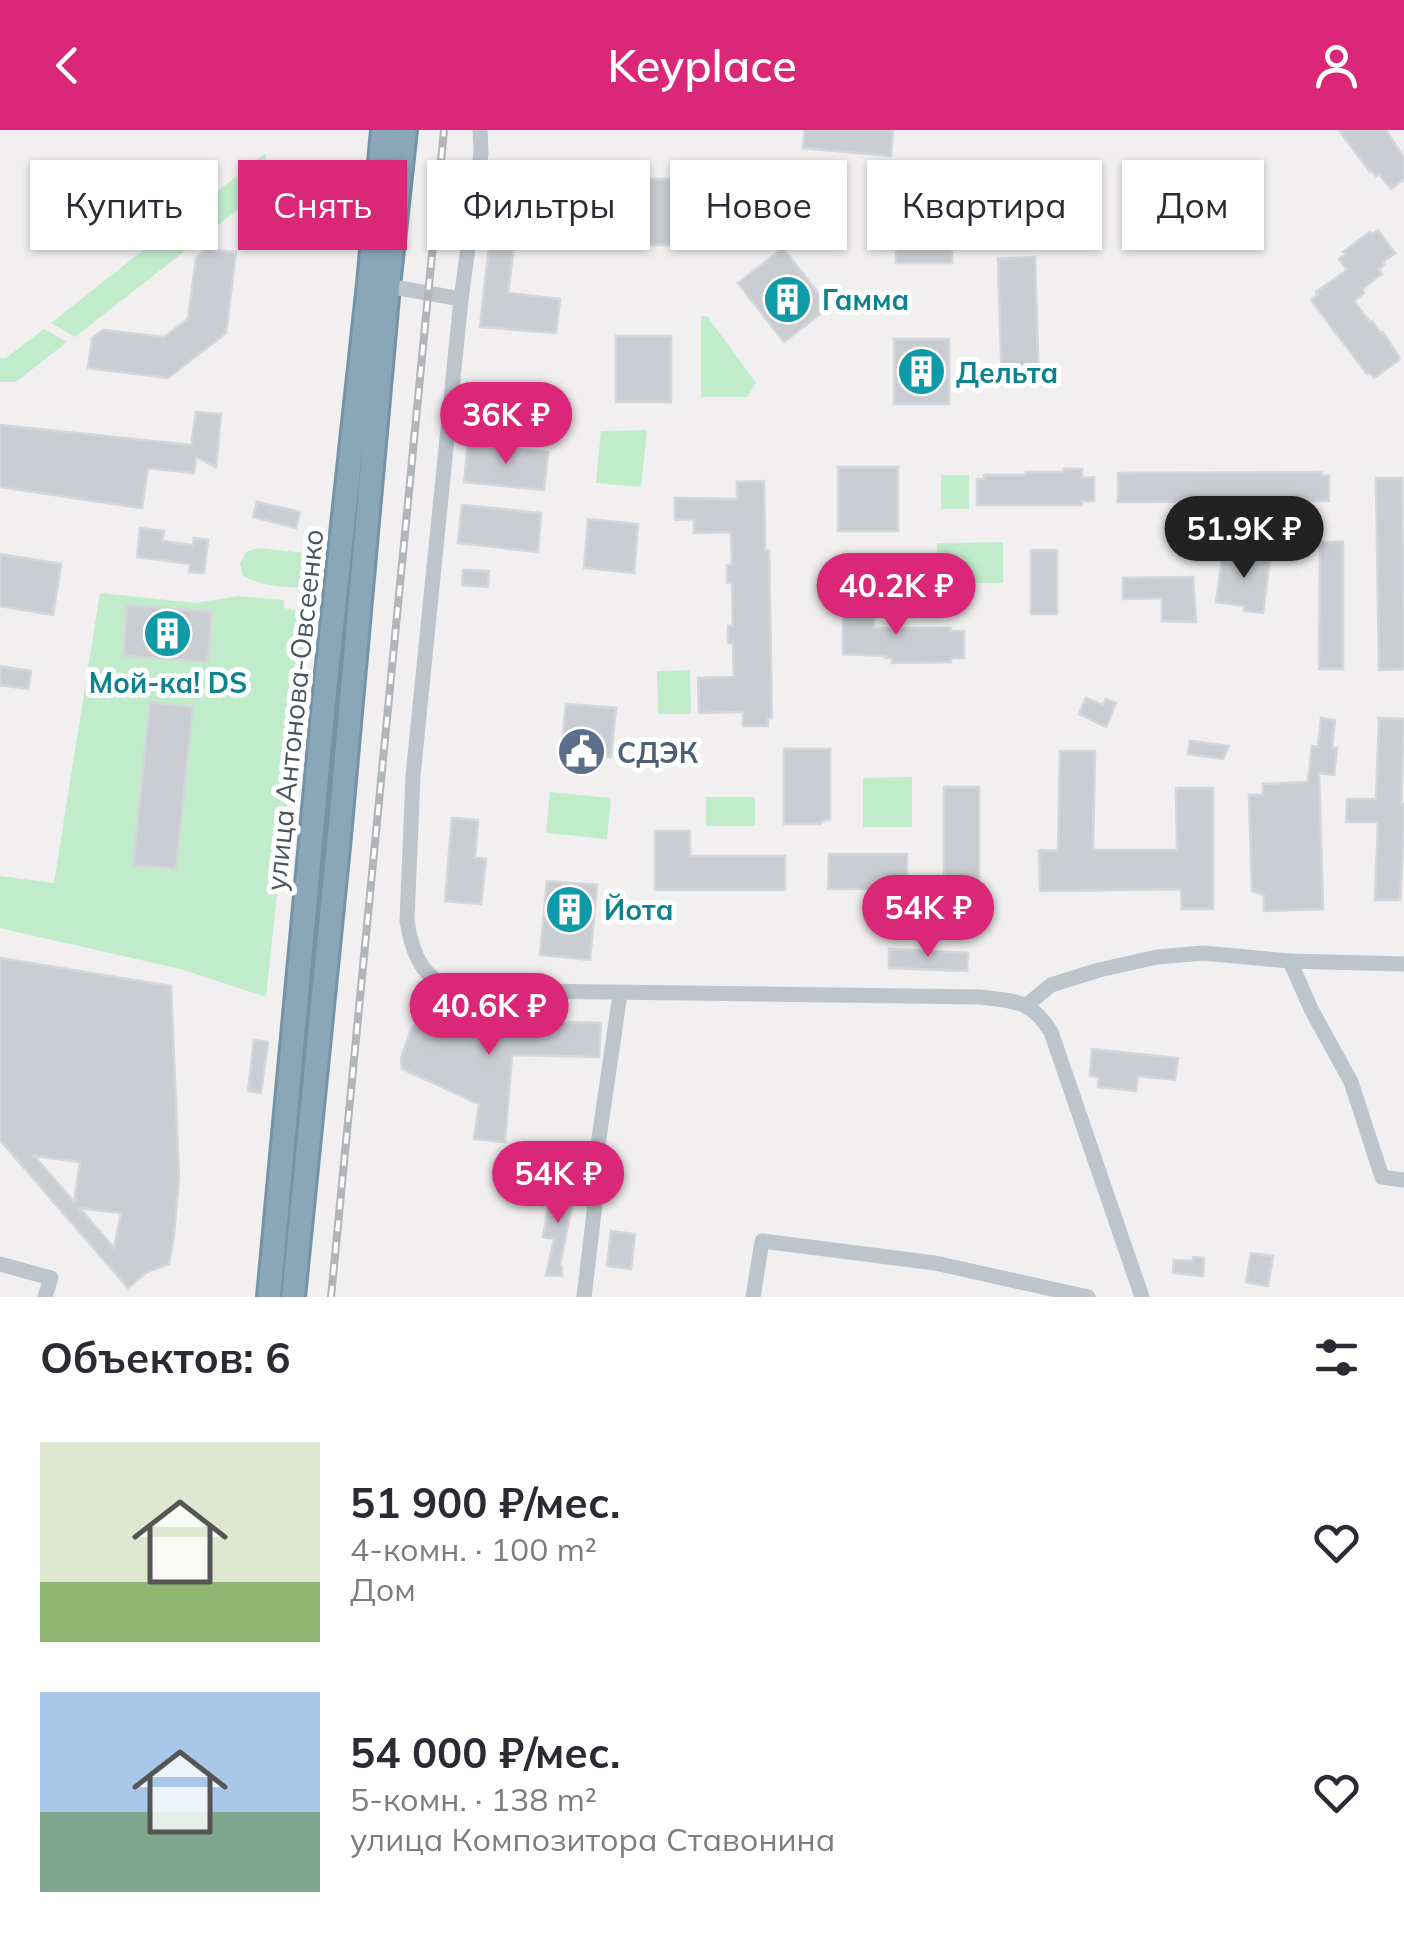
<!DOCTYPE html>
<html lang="ru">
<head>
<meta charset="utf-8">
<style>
	:root { --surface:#fff; --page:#f2f2f3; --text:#2b2b33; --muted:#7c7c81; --accent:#db2777 }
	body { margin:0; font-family:Mulish,sans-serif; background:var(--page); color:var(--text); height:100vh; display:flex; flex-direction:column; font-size:38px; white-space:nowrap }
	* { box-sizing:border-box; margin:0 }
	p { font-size:32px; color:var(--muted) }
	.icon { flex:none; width:55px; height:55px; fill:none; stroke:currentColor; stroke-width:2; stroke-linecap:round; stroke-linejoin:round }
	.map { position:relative; height:1167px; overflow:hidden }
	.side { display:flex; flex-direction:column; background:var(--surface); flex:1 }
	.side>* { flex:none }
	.banner { position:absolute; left:30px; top:30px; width:1345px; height:90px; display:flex; gap:20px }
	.price { position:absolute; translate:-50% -85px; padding:0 22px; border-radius:35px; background:var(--accent); color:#fff; font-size:32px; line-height:65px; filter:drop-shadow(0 2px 5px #0008) }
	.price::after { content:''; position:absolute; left:50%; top:60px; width:30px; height:22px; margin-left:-15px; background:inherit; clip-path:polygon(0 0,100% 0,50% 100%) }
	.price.active { background:#222; color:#fff }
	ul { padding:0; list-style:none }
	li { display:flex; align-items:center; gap:30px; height:250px; padding:0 40px }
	li span { display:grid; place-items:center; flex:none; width:280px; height:200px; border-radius:0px; color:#555 }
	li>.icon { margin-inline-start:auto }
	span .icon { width:120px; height:120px; fill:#fffc; stroke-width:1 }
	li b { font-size:42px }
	h2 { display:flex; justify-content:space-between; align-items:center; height:120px; padding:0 40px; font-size:42px }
	.tag { padding:0 35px; border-radius:0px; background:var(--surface); box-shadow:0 2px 8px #0004; font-size:35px; line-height:90px }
	.tag.active { background:var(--accent); color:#fff }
	header { display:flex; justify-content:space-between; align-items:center; height:130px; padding:0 40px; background:var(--accent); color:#fff; font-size:45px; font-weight:600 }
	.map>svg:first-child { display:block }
	.green { fill:#c0eccc }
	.building { fill:#c9cdd1; stroke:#d3d6da; stroke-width:2.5; fill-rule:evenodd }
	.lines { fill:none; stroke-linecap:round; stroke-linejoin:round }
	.highway-casing { stroke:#7592a6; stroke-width:28 }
	.minor { stroke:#bbc5cb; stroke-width:15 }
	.highway { stroke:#8aa7ba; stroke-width:22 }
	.rail-casing { stroke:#b2b5b9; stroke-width:8 }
	.rail { stroke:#fff; stroke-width:4; stroke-dasharray:11; stroke-linecap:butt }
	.labels { text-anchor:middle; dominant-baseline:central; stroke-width:10; stroke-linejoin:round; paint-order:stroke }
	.culture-label { font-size:28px; font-weight:bold; fill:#0d838f; stroke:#fff; text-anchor:start }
	.street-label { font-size:28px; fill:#48545b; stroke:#fff }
	.service-label { font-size:28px; font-weight:bold; fill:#4e5e75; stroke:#fff; text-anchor:start }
</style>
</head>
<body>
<header><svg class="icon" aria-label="back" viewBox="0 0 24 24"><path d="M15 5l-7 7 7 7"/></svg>Keyplace<svg class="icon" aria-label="person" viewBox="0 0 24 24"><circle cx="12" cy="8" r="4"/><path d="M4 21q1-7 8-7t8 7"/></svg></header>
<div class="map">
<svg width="1404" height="1167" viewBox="0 0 1404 1167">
	<rect width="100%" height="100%" fill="#f1efef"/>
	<!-- green -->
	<g class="green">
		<polygon points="266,23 260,62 75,207 51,193"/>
		<polygon points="701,186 707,186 756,253 747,267 701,267"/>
		<polygon points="44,199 67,212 16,252 0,252 0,228 6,228"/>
		<polygon points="647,300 641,357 596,353 601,301"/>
		<rect x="941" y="345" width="28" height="34"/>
		<polygon points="1003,412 1003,453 937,453 937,413"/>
		<path d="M258,418L314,424L326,430L330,443L323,454C301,461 264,457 243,446L240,433L246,422Z"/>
		<polygon points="100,463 195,473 238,466 284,470 284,478 307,483 266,867 180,839 0,798 0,746 54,753"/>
		<polygon points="690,540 691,584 658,584 657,541"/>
		<polygon points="912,647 912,697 863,697 863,648"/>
		<polygon points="550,662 611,668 607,709 546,703"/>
		<rect x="706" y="667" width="49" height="29"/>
	</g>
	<!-- building -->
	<g class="building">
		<polygon points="805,0 893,0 891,26 803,18"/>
		<polygon points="1339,0 1386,0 1404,28 1404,49 1391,59 1379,44 1376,46 1372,41 1370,42"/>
		<rect x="628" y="49" width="55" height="66"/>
		<polygon points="516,55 528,56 527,63 578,68 573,107 516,101 508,163 560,169 556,203 480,197 495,61 515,63"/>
		<rect x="896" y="68" width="56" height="65"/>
		<polygon points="1378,100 1395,123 1383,132 1385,135 1379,139 1382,144 1362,159 1364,163 1354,171 1370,192 1372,191 1381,203 1383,202 1400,229 1374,248 1370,243 1367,244 1311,170 1318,165 1316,162 1347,140 1339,129 1346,124 1343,122 1370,102 1372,104"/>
		<polygon points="783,118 829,177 784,212 738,153"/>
		<polygon points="207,119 236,122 226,203 168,248 88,238 92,208 103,200 164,207 188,189 196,128"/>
		<polygon points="1035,127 1039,255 1002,256 998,129"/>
		<rect x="616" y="206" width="55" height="66"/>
		<rect x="894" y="209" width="55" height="65"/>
		<polygon points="196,282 221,284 216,337 196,327 194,343 148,338 142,378 0,357 0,295 191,315"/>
		<polygon points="468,314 548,322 544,360 464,352"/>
		<rect x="838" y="337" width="60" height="64"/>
		<polygon points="1064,339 1082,339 1082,348 1094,347 1094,371 1082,371 1082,375 977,375 977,349 984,349 984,345 1026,345 1026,342 1064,342"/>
		<polygon points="1322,342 1322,345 1329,346 1329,371 1118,372 1118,343"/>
		<polygon points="1376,348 1402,348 1404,539 1379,540"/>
		<polygon points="764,351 765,420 769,420 772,588 768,588 768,596 743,596 743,582 699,583 698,548 734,547 733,513 728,513 728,496 733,496 732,453 727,453 727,435 732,435 731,402 694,403 694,389 675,390 675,368 737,369 737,352"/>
		<polygon points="257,372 300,382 296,398 253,387"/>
		<polygon points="462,375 541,383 538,422 458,413"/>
		<polygon points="588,389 638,394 634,443 584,438"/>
		<polygon points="140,398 164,401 162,411 193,415 194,408 208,410 204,443 189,442 190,434 137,427"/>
		<polygon points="1320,412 1343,412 1343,539 1319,539"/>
		<rect x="1031" y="420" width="26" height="64"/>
		<polygon points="1223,422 1270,427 1263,483 1244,481 1245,476 1216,472"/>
		<polygon points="0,424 61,434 53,485 0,476"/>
		<polygon points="463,440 489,441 488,457 462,455"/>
		<polygon points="1193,447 1196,492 1162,491 1162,468 1123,469 1123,448"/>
		<polygon points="843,468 874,468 874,498 950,498 950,501 964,501 964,528 951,528 951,532 892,533 892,528 885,528 885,526 843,524"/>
		<polygon points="127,475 212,482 208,532 123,526"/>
		<polygon points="0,536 31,541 28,559 0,555"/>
		<polygon points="1086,568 1103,575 1106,569 1116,573 1106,597 1079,584"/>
		<polygon points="150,572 193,577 176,739 133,735"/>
		<polygon points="566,574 616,578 611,627 561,623"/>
		<polygon points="1321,588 1335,590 1332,618 1337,618 1334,645 1319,643 1323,779 1264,781 1264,765 1252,761 1249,665 1263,665 1263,654 1308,652 1312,616 1318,617"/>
		<polygon points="1379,588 1404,589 1401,674 1404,674 1404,691 1400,770 1375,770 1378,692 1346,692 1347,669 1376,669"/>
		<polygon points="1190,611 1229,616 1223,629 1188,624"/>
		<polygon points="784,619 830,619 830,690 821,691 821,694 784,694"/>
		<polygon points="1060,621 1095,621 1093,720 1177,720 1176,658 1213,658 1213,779 1182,779 1181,759 1040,761 1039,720 1058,721"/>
		<rect x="944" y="657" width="35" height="98"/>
		<polygon points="452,688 478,690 475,728 486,729 481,774 445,771"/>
		<polygon points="655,701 690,701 690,726 785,726 785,760 655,760"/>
		<polygon points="829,724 907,724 907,759 828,759"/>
		<polygon points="547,751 597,755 590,830 540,825"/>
		<polygon points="889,819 968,823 967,841 889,838"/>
		<path d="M0,828L171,856L179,1047L174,1105L169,1134L147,1142L128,1158L0,1010ZM34,1026L80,1032L74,1072L71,1068ZM79,1078L121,1083L114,1118L82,1081Z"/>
		<polygon points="445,884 569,894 569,892 601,893 599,927 512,925 505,1012 474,1009 479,974 402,939 401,929 411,899 419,890 430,885"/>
		<polygon points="254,910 268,912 261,963 248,961"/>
		<polygon points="1092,919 1178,928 1175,950 1138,946 1136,961 1098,957 1099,947 1090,946"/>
		<polygon points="552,1056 575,1060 560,1135 562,1136 562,1146 546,1145 554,1109 543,1107"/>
		<polygon points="611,1101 635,1104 631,1139 607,1136"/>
		<polygon points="1251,1123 1273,1126 1268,1156 1246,1152"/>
		<polygon points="1193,1127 1204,1128 1203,1146 1173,1143 1174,1130 1193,1131"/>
	</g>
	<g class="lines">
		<defs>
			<g id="highway">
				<polyline points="269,1167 324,571 369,154 383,0"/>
				<polyline points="293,1167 339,706 388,156 405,0"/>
			</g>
		</defs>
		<!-- highway casing -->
		<use href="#highway" class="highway-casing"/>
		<!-- minor -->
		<g class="minor">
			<path d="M382,155L461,169L413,646L407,791C412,824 423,851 457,860L980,867C1015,871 1031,870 1051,902L1142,1167"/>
			<polyline points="461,169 481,23 480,0"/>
			<polyline points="1290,831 1311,879 1351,952 1382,1047 1404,1050"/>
			<polyline points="1028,874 1051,855 1099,840 1157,827 1203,823 1290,831 1404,834"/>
			<polyline points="0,1134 51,1148 45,1167"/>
			<polyline points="584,1167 595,1074 598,1015 620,864"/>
			<polyline points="753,1167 762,1111 935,1133 1088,1167"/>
		</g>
		<!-- highway -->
		<use href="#highway" class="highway"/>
		<defs>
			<polyline id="rail" points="331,1167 444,0"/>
		</defs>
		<!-- rail casing -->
		<use href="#rail" class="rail-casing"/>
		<!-- rail -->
		<use href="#rail" class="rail"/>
	</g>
	<!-- icons -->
	<defs>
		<symbol id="building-disc" viewBox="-11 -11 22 22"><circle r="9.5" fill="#0f9aa8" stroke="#fff"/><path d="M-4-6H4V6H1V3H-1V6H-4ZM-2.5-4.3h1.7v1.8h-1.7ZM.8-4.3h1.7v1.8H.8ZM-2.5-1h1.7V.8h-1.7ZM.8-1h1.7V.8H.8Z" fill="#fff"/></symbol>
		<symbol id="civic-disc" viewBox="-11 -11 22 22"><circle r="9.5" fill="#5c6f8a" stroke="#fff"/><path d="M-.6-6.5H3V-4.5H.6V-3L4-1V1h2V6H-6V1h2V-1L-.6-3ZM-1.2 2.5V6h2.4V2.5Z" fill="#fff"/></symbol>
	</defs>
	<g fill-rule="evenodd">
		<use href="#building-disc" x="760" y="142" width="55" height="55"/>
		<use href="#building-disc" x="894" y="214" width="55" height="55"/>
		<use href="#building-disc" x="140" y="476" width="55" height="55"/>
		<use href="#civic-disc" x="554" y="594" width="55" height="55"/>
		<use href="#building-disc" x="542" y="752" width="55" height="55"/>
	</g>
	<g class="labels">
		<!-- culture labels -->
		<g class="culture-label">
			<text x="822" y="169">Гамма</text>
			<text x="956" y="242">Дельта</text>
			<text x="168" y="552" text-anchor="middle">Мой-ка! DS</text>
			<text x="604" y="779">Йота</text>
		</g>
		<!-- street labels -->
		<g class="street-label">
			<text transform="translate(294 580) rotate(-84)">улица Антонова-Овсеенко</text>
		</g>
		<!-- service labels -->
		<g class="service-label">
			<text x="617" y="622">СДЭК</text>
		</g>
	</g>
</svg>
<b class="price" style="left:506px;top:337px">36K ₽</b>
<b class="price active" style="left:1244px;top:451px">51.9K ₽</b>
<b class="price" style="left:896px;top:508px">40.2K ₽</b>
<b class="price" style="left:928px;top:830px">54K ₽</b>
<b class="price" style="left:489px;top:928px">40.6K ₽</b>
<b class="price" style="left:558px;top:1096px">54K ₽</b>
<div class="banner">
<a class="tag">Купить</a>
<a class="tag active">Снять</a>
<a class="tag">Фильтры</a>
<a class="tag">Новое</a>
<a class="tag">Квартира</a>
<a class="tag">Дом</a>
</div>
</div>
<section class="side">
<h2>Объектов: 6<svg class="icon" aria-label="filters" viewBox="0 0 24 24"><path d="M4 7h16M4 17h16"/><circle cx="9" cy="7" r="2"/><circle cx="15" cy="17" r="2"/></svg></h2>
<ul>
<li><span style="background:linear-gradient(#dfe7d0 70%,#8fb573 0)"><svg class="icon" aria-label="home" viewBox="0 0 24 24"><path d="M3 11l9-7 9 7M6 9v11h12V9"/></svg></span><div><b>51 900 ₽/мес.</b><p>4-комн. · 100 m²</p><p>Дом</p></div><svg class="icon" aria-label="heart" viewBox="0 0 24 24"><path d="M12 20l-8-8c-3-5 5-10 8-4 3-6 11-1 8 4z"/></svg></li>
<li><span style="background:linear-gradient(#a9c7e8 60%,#7fa58c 0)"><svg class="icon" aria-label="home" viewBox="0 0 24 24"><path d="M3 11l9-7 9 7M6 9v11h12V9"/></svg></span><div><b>54 000 ₽/мес.</b><p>5-комн. · 138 m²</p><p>улица Композитора Ставонина</p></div><svg class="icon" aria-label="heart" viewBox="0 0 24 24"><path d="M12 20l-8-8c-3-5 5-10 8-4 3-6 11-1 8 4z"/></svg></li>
</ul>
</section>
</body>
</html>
